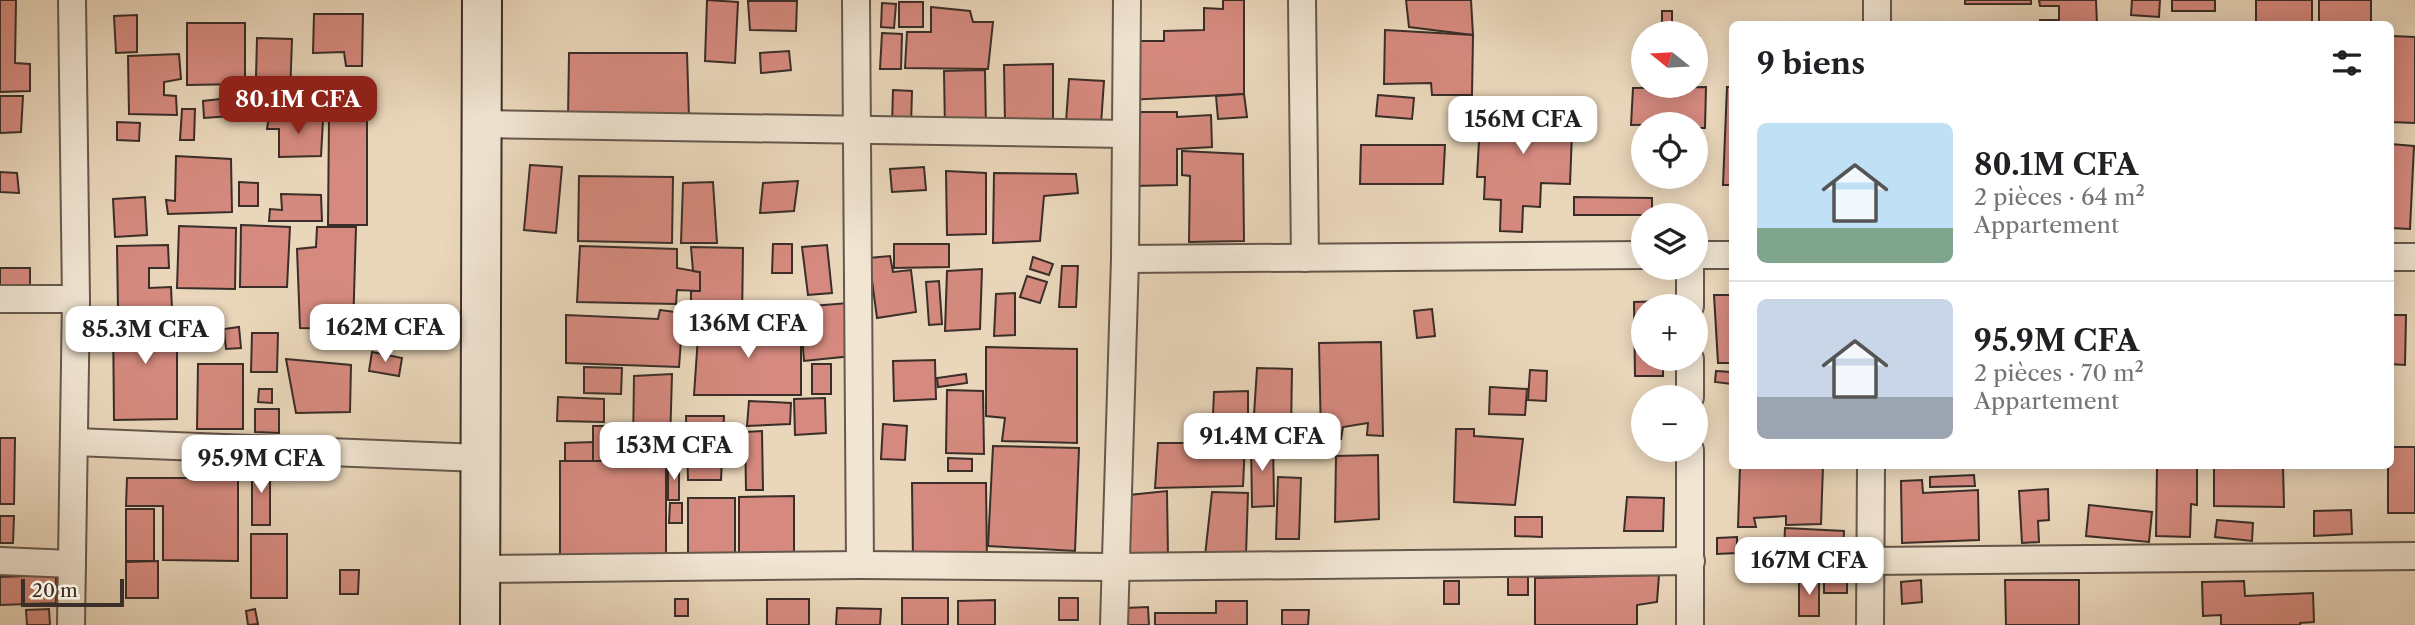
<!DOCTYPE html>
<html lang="fr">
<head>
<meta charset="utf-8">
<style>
	:root { --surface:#fff; --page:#f2f2f2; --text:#202124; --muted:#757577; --line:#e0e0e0; --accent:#8f2418 }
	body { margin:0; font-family:"Libre Caslon Text",serif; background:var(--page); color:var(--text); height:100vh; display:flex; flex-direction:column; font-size:26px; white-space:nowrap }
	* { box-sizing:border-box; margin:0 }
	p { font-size:23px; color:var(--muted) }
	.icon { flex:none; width:38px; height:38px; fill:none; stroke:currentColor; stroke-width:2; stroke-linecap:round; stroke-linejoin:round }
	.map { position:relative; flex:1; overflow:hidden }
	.sheet { position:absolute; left:1729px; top:21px; width:665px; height:448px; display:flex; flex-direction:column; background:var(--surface); border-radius:10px; box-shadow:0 4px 18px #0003 }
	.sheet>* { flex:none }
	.needle { width:46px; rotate:288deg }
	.buttons { position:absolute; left:1631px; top:21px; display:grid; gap:14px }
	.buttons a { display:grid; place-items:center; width:77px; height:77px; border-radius:50%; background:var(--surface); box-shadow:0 4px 18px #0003; font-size:35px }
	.scale { position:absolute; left:21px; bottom:18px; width:103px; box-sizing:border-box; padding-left:7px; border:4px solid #3a2e28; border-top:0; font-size:19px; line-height:24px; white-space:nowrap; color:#3a2e28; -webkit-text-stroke:5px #f1e5d3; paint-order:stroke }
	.price { position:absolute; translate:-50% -60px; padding:0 16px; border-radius:14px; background:#fff; color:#222; font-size:23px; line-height:46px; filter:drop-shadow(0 2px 4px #0008) }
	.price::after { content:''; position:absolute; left:50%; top:42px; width:21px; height:16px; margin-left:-10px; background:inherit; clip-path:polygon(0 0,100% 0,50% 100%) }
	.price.selected { background:var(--accent); color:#fff }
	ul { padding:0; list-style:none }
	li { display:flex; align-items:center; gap:21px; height:175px; padding:0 28px }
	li+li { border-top:2px solid var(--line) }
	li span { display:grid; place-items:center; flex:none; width:196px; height:140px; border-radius:10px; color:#555 }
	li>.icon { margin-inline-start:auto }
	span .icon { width:84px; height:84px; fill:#fffc; stroke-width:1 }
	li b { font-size:30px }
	h2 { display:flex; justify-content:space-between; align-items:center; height:84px; padding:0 28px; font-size:30px }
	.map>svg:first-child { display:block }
	.building { fill:#d68a7f; stroke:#3a2e28; stroke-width:2 }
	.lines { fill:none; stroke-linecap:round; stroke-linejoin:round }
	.street-casing { stroke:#66584d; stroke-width:30 }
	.secondary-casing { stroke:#3a2e28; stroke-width:42 }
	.street { stroke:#f1e5d3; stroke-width:26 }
	.secondary { stroke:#f1e5d3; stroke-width:38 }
</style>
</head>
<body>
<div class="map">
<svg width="2415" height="625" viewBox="0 0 2415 625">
	<rect width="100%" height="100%" fill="#ead7bb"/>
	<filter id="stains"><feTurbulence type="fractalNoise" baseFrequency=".00286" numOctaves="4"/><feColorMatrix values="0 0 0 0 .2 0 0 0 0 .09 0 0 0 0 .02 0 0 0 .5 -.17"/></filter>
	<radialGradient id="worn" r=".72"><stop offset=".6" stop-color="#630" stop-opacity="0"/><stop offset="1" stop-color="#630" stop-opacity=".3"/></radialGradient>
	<!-- building -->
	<g class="building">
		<polygon points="0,0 16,0 15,63 30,64 30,91 0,92"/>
		<polygon points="707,0 738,2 735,63 705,61"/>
		<polygon points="1223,0 1244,0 1244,94 1128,100 1129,41 1164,41 1164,31 1204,30 1204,8 1223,9"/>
		<polygon points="1406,0 1471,0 1473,35 1409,27"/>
		<rect x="1965" y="0" width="66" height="4"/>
		<polygon points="2039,0 2096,0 2097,24 2040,24 2040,20 2059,20 2059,6 2040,6"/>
		<polygon points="2132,0 2160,0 2159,17 2131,15"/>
		<rect x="2172" y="0" width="43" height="11"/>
		<rect x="2256" y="0" width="56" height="22"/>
		<rect x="2319" y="0" width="52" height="24"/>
		<polygon points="748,1 797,1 796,31 750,30"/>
		<rect x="899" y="2" width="24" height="25"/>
		<polygon points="882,3 896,4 894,28 881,27"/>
		<polygon points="931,7 970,11 973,22 993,22 988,69 905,68 907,32 931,32"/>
		<rect x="1662" y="11" width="10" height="20"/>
		<polygon points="314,14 363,14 362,66 346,66 344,52 313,53"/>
		<polygon points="137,15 137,52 116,53 114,16"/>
		<polygon points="187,23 245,23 245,84 187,85"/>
		<polygon points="1385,30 1473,35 1472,95 1432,95 1431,83 1384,84"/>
		<polygon points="882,33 902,34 901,69 880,69"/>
		<polygon points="1696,36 1699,36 1700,78 1696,78"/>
		<polygon points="2392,36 2415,37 2415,123 2390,122"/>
		<polygon points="257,38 292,39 290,96 298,96 298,113 255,116"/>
		<polygon points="789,51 791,70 761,73 760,53"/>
		<polygon points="569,53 687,53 689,117 568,119"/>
		<polygon points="179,54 181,79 164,82 164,95 176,96 177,115 129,114 128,56"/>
		<polygon points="1053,64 1053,121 1005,123 1004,65"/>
		<polygon points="985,70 986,130 945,131 944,71"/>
		<polygon points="1069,79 1104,81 1101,124 1066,122"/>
		<polygon points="1706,87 1705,128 1696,128 1696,124 1631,125 1633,88"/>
		<polygon points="1727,87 1732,87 1732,185 1723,185"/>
		<polygon points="893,90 912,91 911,126 892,126"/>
		<polygon points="1244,94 1247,117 1218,119 1216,96"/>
		<polygon points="1378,95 1414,98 1412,119 1376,116"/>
		<polygon points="0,96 23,96 21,132 0,133"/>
		<polygon points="229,98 231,116 204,118 203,101"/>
		<polygon points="1481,105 1573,108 1570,184 1541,183 1540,207 1523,206 1522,232 1500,231 1501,200 1484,199 1485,177 1477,177"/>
		<polygon points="182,109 195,109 194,140 180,140"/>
		<polygon points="1135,112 1177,112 1177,117 1211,115 1212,147 1177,149 1177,185 1134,186"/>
		<polygon points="367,114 367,225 328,225 329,118"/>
		<polygon points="269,116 323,120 321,156 279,157 279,129 267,129"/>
		<polygon points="117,122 140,123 139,141 117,140"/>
		<polygon points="2390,144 2414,146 2410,229 2390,228"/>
		<polygon points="1361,145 1445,145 1443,184 1360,184"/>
		<polygon points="1182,151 1243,154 1244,241 1189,242 1190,176 1182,175"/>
		<polygon points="176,156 231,159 232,212 168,214 166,200 175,201"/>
		<polygon points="530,165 562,167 556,233 524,230"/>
		<polygon points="924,167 926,190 892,192 890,169"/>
		<polygon points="946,171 986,173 986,234 947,235"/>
		<polygon points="0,172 17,173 19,193 0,192"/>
		<polygon points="994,173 1076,174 1078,193 1044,196 1040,241 993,243"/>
		<polygon points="579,176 673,177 672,243 578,241"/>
		<polygon points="798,181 794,211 760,213 763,183"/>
		<polygon points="239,182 258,183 258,206 239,206"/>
		<polygon points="713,182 717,243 681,243 683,183"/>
		<polygon points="281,194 321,195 322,221 269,221 270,209 282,210"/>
		<polygon points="145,197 147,235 115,237 113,199"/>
		<polygon points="1574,197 1652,198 1652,215 1574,215"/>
		<polygon points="241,225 290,227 287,287 240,287"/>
		<polygon points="179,226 236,228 235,289 177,288"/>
		<polygon points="317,227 356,227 353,329 300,328 297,249 316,247"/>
		<polygon points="773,244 792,244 792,273 772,273"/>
		<polygon points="894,244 949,244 949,267 894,268"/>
		<polygon points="168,245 169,268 149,268 149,288 171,287 172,309 118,310 117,246"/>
		<polygon points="827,245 832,293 808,295 802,247"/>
		<polygon points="580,246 677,249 677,268 700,272 700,291 677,290 676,304 577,302"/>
		<polygon points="691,247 743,248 742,321 691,322 691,291 700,291 700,272 693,271"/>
		<polygon points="890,256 893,272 911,270 916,312 877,318 869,258"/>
		<polygon points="1033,257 1053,264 1049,275 1030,269"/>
		<polygon points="1062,266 1078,266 1076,307 1059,307"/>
		<polygon points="0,268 30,268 30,287 0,288"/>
		<polygon points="982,269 980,329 945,331 947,271"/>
		<polygon points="1027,276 1047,282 1040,303 1020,297"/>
		<polygon points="939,281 942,324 929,325 926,282"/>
		<polygon points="1015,293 1015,335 994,336 996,294"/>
		<polygon points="1714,295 1731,295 1732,363 1718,363"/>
		<polygon points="1665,301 1665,306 1643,306 1643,359 1663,359 1663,376 1635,376 1634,302"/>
		<polygon points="848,303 852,356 804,361 800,307"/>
		<polygon points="766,307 790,307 790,322 766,321"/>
		<polygon points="211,308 215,327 197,330 199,343 189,345 183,313"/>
		<polygon points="1432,309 1435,336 1417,338 1414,311"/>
		<polygon points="660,310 683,313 679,367 566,363 566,315 658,319"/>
		<polygon points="113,313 177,313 177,419 114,420"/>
		<polygon points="2390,315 2406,315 2405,365 2390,364"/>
		<polygon points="699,322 801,328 801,395 694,395"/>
		<polygon points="239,327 241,348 226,349 224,329"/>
		<polygon points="252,333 278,333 277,372 251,372"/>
		<polygon points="1381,342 1383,436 1367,435 1368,423 1343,427 1341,439 1321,438 1319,343"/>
		<polygon points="986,347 1077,349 1077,443 1002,441 1005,418 986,416"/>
		<polygon points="372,352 402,358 399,376 369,371"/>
		<polygon points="286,359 351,365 350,412 296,413"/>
		<polygon points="935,360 936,399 894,401 893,361"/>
		<polygon points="198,364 243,364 243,429 197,429"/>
		<rect x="812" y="364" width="19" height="30"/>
		<polygon points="584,367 622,368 621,394 584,393"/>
		<polygon points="1257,368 1292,369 1291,432 1253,431"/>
		<polygon points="1530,370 1547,371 1546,401 1528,400"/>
		<polygon points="1716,371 1732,372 1731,384 1715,382"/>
		<polygon points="672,374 670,444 633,446 634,376"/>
		<polygon points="966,374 967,383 938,387 937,378"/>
		<polygon points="1490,387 1527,389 1525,415 1489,414"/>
		<polygon points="259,389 272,389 272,403 258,402"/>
		<polygon points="947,390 983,391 984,454 946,453"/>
		<polygon points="1248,391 1248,437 1212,436 1214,392"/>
		<polygon points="558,397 604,399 604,422 557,421"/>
		<polygon points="825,398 826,433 795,435 794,399"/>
		<polygon points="749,401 791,403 790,424 747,426"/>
		<polygon points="255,409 279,409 279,433 255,432"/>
		<polygon points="686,416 724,416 721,480 688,480"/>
		<polygon points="883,424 907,426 905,460 881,459"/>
		<rect x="593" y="426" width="32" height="35"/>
		<polygon points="1456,429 1474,429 1474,436 1523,439 1515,505 1454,502"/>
		<polygon points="762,431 763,490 746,490 745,432"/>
		<polygon points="0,438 15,438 14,504 0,504"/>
		<polygon points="1273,439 1274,506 1252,507 1251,440"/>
		<polygon points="593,442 593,461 565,461 565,443"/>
		<polygon points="1158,443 1245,443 1243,486 1155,488"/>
		<polygon points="993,446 1079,448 1075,551 988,546"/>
		<polygon points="2390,447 2415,447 2415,513 2388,513 2388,466 2390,466"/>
		<polygon points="1378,455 1379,519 1335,522 1336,456"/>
		<polygon points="948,458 972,459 972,471 948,471"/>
		<polygon points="560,461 666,461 666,562 560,563"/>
		<rect x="252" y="465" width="18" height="60"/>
		<rect x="668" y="465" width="11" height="35"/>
		<polygon points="1740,466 1823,466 1821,524 1786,525 1786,516 1754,518 1756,527 1738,527"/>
		<polygon points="2157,466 2197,466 2197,505 2191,504 2190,537 2156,536"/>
		<polygon points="2214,466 2283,466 2284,507 2214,506"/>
		<polygon points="1974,475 1975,486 1930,487 1930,477"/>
		<polygon points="1278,477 1301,478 1299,539 1276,539"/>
		<polygon points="127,478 238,478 238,561 163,560 163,506 126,506"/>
		<polygon points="1922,480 1923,493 1978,490 1979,540 1902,543 1901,481"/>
		<polygon points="912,483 986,483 987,562 913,562"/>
		<polygon points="2048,489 2049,520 2038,521 2039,542 2022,543 2019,491"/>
		<polygon points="1167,491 1168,557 1128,559 1129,495"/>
		<polygon points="1212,492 1248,493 1246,555 1205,556"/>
		<polygon points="794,496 794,556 739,556 739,497"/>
		<polygon points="1627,497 1664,498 1663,531 1624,531"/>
		<rect x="688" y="498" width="47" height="59"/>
		<polygon points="670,503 682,503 682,523 669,523"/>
		<polygon points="2089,505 2152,512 2149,542 2086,536"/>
		<rect x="126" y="509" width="28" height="52"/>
		<polygon points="2351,510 2352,534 2314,536 2314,511"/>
		<polygon points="0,516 14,516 13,543 0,543"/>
		<polygon points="1515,517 1542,517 1542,537 1515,536"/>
		<polygon points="2217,520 2253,523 2252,541 2215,537"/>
		<polygon points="1785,528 1844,531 1843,552 1784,550"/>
		<rect x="251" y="534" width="36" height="64"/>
		<polygon points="1737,537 1737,553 1717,554 1717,538"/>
		<rect x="1824" y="557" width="23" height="36"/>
		<polygon points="158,561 158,598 126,598 126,562"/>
		<polygon points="340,570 359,570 358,594 340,594"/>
		<polygon points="56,575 56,603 0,605 0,577"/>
		<polygon points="1659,575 1657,602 1637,605 1637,625 1535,625 1535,578"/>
		<rect x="1508" y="577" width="20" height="18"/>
		<polygon points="1799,578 1819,579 1819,616 1799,616"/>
		<polygon points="1921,580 1922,602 1902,604 1901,582"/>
		<polygon points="2005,580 2079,580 2079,625 2006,625"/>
		<rect x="1444" y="581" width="15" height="23"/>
		<polygon points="2244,581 2245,596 2313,593 2314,622 2300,623 2300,625 2221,625 2221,615 2203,616 2202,582"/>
		<rect x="902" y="598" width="46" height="27"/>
		<rect x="1059" y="598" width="19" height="22"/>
		<rect x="675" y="599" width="13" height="17"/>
		<rect x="767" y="599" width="42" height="26"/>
		<polygon points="995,600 995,625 958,625 958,601"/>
		<polygon points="1216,601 1247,601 1247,625 1155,625 1155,613 1216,613"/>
		<polygon points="1148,607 1149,625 1126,625 1125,608"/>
		<polygon points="837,608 881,609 880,625 836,625"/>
		<polygon points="49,609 50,625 27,625 26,610"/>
		<polygon points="255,609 258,624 248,625 246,611"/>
		<polygon points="1282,610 1309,610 1308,625 1282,625"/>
	</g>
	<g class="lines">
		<defs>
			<g id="street">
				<polyline points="856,0 860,565"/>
				<polyline points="1302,0 1305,258"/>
				<polyline points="1877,24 1877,0"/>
				<polyline points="481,124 1126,134"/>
				<polyline points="1696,255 1732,255"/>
				<polyline points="2390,257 2415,257"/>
				<polyline points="1125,259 1643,255"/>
				<polyline points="1690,268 1690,306"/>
				<polyline points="0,299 76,299"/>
				<polyline points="1690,359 1690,397"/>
				<polyline points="75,442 480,458"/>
				<polyline points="0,561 72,564"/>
				<polyline points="1870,561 2415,556"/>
				<polyline points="480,569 860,565 1115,567 1691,561"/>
				<polyline points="71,625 76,299 72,0"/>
				<polyline points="1114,625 1125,259 1127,0"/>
				<polyline points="1690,625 1690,450"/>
				<polyline points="1870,625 1871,466"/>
			</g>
			<polyline id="secondary" points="480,625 482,0"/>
		</defs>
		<!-- street casing -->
		<use href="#street" class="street-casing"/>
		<!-- secondary casing -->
		<use href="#secondary" class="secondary-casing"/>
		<!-- street -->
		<use href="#street" class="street"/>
		<!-- secondary -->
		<use href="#secondary" class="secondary"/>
	</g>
	<rect width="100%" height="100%" filter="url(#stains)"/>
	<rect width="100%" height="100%" fill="url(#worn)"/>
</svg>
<div class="buttons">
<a><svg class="needle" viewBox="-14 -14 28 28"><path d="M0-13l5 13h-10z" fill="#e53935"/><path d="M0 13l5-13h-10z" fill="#757577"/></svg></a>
<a><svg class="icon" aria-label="locate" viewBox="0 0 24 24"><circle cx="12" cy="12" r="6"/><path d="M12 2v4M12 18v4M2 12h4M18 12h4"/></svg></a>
<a><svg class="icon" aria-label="layers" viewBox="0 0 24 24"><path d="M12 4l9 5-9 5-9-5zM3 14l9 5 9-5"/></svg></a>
<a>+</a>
<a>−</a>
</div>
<div class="scale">20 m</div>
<b class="price selected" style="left:298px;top:136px">80.1M CFA</b>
<b class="price" style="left:1523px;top:156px">156M CFA</b>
<b class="price" style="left:748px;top:360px">136M CFA</b>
<b class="price" style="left:385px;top:364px">162M CFA</b>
<b class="price" style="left:145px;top:366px">85.3M CFA</b>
<b class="price" style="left:1262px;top:473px">91.4M CFA</b>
<b class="price" style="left:674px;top:482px">153M CFA</b>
<b class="price" style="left:261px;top:495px">95.9M CFA</b>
<b class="price" style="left:1809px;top:597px">167M CFA</b>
<section class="sheet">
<h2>9 biens<svg class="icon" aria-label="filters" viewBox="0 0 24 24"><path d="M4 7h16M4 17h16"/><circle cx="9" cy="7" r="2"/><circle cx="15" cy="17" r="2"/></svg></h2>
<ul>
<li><span style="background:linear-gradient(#bfe0f5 75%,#7fa58c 0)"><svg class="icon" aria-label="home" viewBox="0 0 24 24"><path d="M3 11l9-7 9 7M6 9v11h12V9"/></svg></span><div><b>80.1M CFA</b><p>2 pièces · 64 m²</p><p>Appartement</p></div></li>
<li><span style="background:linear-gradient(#c9d6e8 70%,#9aa5b1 0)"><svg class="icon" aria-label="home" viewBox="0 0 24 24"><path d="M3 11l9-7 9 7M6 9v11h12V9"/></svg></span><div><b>95.9M CFA</b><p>2 pièces · 70 m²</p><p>Appartement</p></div></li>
</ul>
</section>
</div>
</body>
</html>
